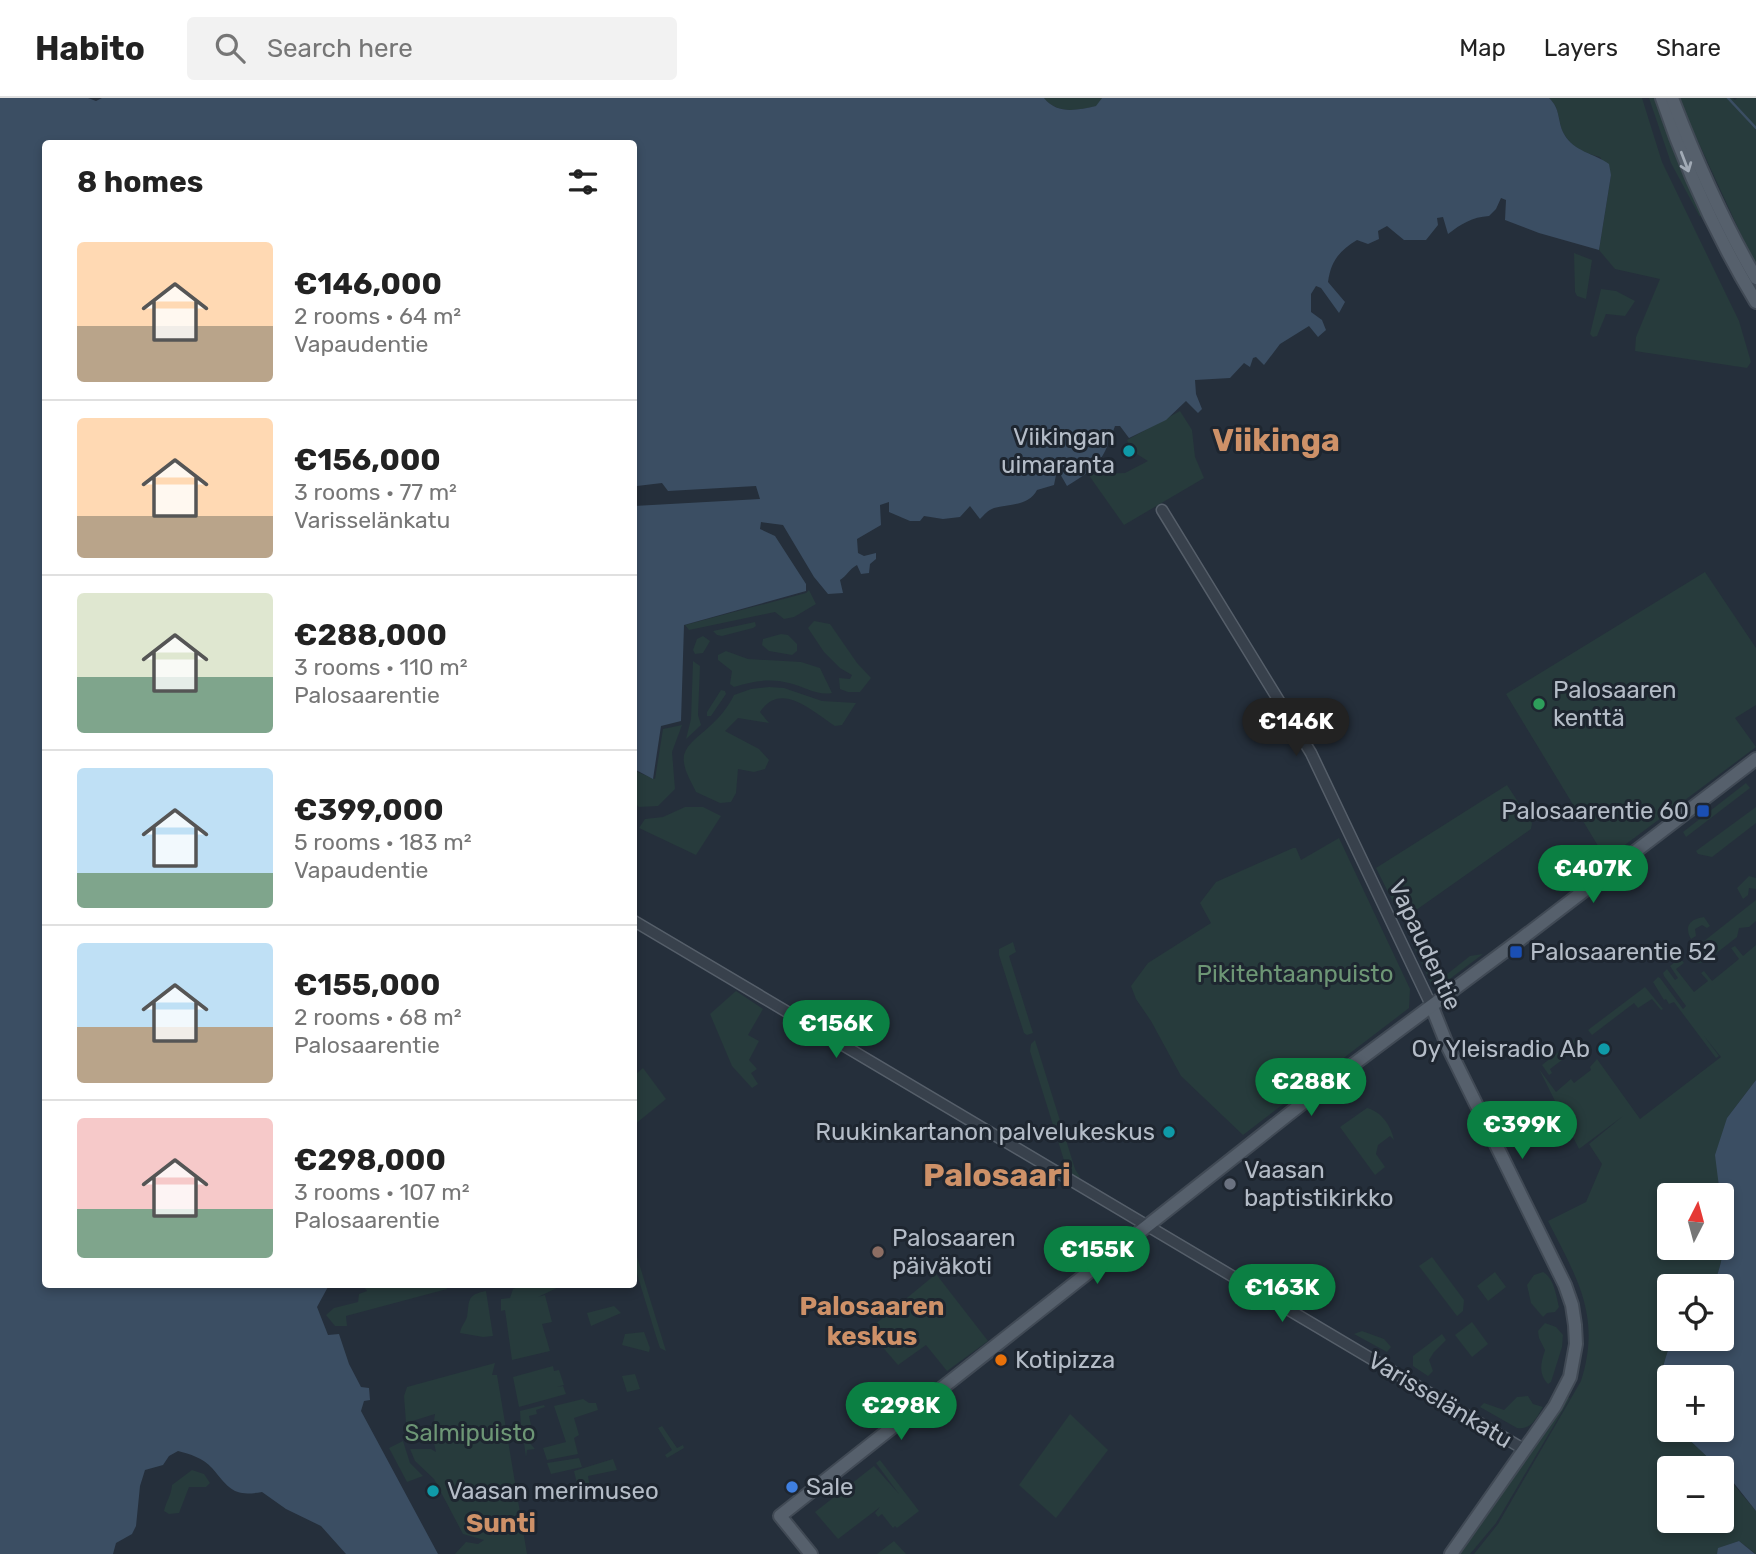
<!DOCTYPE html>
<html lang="en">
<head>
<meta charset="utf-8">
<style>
	:root { --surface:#fff; --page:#f2f2f2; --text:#222; --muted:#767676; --line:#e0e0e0; --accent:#0b8043 }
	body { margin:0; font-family:Rubik,sans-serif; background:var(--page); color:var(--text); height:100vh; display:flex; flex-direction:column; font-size:26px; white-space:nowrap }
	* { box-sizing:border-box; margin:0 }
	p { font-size:23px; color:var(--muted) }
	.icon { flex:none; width:38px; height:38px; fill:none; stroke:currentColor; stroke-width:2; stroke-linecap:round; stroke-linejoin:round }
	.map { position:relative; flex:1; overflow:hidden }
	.panel { position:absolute; left:42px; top:42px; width:595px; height:1148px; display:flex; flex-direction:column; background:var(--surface); border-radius:7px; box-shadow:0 4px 10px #0003 }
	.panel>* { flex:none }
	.needle { width:46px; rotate:6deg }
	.controls { position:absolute; left:1657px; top:1085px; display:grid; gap:14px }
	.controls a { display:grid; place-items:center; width:77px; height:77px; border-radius:7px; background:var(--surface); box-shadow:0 4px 10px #0003; font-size:35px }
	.price { position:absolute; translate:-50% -60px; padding:0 16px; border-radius:24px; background:var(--accent); color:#fff; font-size:23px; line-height:46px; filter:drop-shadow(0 2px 4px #0008) }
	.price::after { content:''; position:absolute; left:50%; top:42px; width:21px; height:16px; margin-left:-10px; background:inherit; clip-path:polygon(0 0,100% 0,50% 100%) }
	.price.selected { background:#222; color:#fff }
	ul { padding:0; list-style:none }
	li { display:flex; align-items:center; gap:21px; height:175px; padding:0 35px }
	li+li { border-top:2px solid var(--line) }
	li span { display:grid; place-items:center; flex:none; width:196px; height:140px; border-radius:7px; color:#555 }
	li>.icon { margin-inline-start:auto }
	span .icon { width:84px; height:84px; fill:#fffc; stroke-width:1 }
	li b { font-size:30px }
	h2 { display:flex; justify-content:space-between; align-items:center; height:84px; padding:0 35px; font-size:30px }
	header { display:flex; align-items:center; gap:42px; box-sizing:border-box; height:98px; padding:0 35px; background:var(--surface); border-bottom:2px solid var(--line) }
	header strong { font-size:33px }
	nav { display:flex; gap:38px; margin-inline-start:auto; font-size:24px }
	.search { width:490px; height:63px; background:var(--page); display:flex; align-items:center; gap:18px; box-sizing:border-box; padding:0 24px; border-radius:7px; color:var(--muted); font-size:26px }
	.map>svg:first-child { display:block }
	.green { fill:#273b3c }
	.water { fill:#3b4e63 }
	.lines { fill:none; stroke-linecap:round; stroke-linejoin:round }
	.stream { stroke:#3b4e63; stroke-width:2.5 }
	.minor-casing { stroke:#565f6a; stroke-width:13 }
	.major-casing { stroke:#414a55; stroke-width:16 }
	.minor { stroke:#38414c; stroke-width:10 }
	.major { stroke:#56606c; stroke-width:12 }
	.oneway { stroke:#a1aab5 }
	.culture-dot { fill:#0f9aa8; stroke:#1e2630; stroke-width:2.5 }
	.leisure-dot { fill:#2e9e5b; stroke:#1e2630; stroke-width:2.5 }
	.transit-dot { fill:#1a4fb4; stroke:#1e2630; stroke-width:2.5 }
	.worship-dot { fill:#6b7280; stroke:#1e2630; stroke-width:2.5 }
	.education-dot { fill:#8d6e63; stroke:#1e2630; stroke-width:2.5 }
	.food-dot { fill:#e8710a; stroke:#1e2630; stroke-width:2.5 }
	.shop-dot { fill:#3f7fe0; stroke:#1e2630; stroke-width:2.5 }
	.labels { text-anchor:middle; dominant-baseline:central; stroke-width:6; stroke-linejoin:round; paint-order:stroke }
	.poi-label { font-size:24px; fill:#b4bcc7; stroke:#1e2630; text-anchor:start }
	.street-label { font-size:24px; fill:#b4bcc7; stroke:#1e2630 }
	.park-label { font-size:24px; fill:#6d9675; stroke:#1e2630 }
	.neighbourhood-label { font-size:26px; font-weight:bold; fill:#ce9168; stroke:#1e2630 }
	.district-label { font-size:32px; font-weight:bold; fill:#ce9168; stroke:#1e2630 }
</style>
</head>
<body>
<header>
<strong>Habito</strong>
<div class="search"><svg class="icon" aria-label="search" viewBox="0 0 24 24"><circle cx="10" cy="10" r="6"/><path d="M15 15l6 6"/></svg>Search here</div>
<nav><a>Map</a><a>Layers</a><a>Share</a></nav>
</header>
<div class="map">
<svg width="1756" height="1456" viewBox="0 0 1756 1456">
	<rect width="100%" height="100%" fill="#252f3b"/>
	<!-- green -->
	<g class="green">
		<path d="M1044,0H1102L1097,8C1078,12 1058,17 1044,0Z"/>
		<path d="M1549,0H1642L1662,64L1739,223L1751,264L1747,270L1635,253L1636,239L1660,181L1615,171L1599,152L1611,77L1600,59C1585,55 1572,50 1564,36C1557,23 1561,11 1549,0Z"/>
		<polygon points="1649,0 1655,0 1677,62 1702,117 1700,119 1671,65"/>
		<polygon points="1678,0 1732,0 1735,2 1737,0 1756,0 1756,169"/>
		<polygon points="1574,155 1592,162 1586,201 1577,198 1575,194"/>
		<polygon points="1601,191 1616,193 1635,203 1625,218 1606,216 1597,238 1593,239 1590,236"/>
		<polygon points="1180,313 1192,332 1195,359 1204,380 1124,427 1088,376 1125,375 1148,363 1132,353 1127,342"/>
		<polygon points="1705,474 1756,550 1756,607 1735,620 1756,649 1606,761 1506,596"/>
		<polygon points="809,492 816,506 794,519 784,521 775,514 689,532 685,527 806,495"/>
		<polygon points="814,523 830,526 857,565 871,580 860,594 848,594 840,591 839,580 850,581 852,577 840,570 824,554 808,530"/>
		<polygon points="755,524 756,528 753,530 722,538 717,537 713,533"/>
		<polygon points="781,536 788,537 797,546 797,553 792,557 769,553 762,547 763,541"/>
		<polygon points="703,538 710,543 703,555 695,556 693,552 697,541"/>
		<path d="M726,553L748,561L801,564L820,570L832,595C817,598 803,588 789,585C770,580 753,583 734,589L730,586L732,573L718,562V557Z"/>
		<polygon points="693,563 700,568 698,617 701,627 686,641 691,621"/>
		<path d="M769,589L784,590L822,603L856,605L842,627L835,628C813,614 781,582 760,614L769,625L738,620L725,633L759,651L769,662L765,671L754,674L738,671L736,695L731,704L720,705L696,694C691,683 682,670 684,657C687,645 702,636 710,628C720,619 728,609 734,597L751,591Z"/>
		<polygon points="721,592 725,593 726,596 711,618 707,618 707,614"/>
		<polygon points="682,627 672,654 675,691 658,708 639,709 634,704 634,670 635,673 655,681 663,631"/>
		<polygon points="1746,685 1750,690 1686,739 1683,734"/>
		<polygon points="1507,687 1532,725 1531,731 1402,822 1376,770"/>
		<polygon points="685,709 703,709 721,718 696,757 639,730 645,721 663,719"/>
		<polygon points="1756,709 1756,725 1712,759 1698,756 1696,753"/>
		<polygon points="1339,740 1410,891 1409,910 1243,1037 1181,978 1151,923 1136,901 1131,888 1148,865 1211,825 1200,805 1216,784 1293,750 1296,750 1301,762"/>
		<polygon points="1749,778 1756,780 1756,791 1749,790 1748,797 1743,801 1737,790"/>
		<polygon points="1756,802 1756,823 1749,829 1739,830 1737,839 1705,864 1697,865 1689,855"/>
		<path d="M1704,819L1710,828L1707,830L1702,827L1695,831L1696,838L1691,841C1684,828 1690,821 1704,819Z"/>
		<polygon points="1013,844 1016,854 1009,858 1033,935 1027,937 1024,935 999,857 999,851"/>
		<path d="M1756,847V982L1727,1020L1718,1087L1720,1097H1670V1150H1722V1113C1726,1139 1725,1164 1712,1188H1670V1241H1672C1666,1258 1655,1287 1662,1306C1666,1319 1669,1316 1670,1332H1679L1719,1370H1670V1423H1722V1373L1756,1413V1456L1739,1443L1719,1450L1717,1456H1474L1498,1426L1581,1283C1602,1217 1576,1179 1548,1123L1586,1104L1602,1066L1589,1046L1623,1018L1579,1051L1539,971L1556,994L1571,981L1574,985L1591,972L1590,969L1597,961L1640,1021L1721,959L1704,938L1719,958L1716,960L1674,904L1669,906L1666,901L1664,902L1653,884L1658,879L1660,880L1683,911L1686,908L1664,878L1663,875L1667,871L1675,882L1678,880L1670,868L1680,860L1684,865L1676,871L1694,894L1708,883L1701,875L1704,873L1712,883L1739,861L1731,850L1735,848L1743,858Z"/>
		<polygon points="1414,849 1424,850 1437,876 1446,877 1470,858 1483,856 1443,886 1431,885"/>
		<polygon points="1645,889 1663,911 1661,912 1652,901 1638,910 1634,905 1592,937 1588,932"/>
		<polygon points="736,893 763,911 748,937 759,943 749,962 757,971 751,975 758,986 752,990 732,968 710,916"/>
		<polygon points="1575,941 1579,949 1550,971 1552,975 1549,977 1542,967"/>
		<polygon points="1035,942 1075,1071 1080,1079 1078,1082 1067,1072 1030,953 1031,946"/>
		<polygon points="643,970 666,1001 634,1027 634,978"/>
		<path d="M1367,1010C1382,1014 1391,1028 1394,1042L1390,1038L1378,1047L1376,1056L1385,1069L1375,1077L1340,1029Z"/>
		<polygon points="634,1149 666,1253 660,1250 656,1238 634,1166"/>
		<polygon points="1432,1159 1464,1202 1463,1213 1457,1218 1419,1168"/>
		<polygon points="1495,1174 1506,1189 1488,1203 1477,1188"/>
		<path d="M1543,1174C1554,1180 1556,1197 1559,1209L1555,1214L1547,1215L1543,1219L1531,1205L1527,1187L1534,1177Z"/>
		<polygon points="936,1176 988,1243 947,1273 926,1247 898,1267 868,1232"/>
		<polygon points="363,1187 446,1187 447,1191 346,1218 347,1228 335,1228 326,1217 334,1210 358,1204 359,1196 367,1193"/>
		<polygon points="523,1187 563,1187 538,1199 545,1197 552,1224 542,1226 550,1253 512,1262 505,1212 501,1213 501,1201 510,1200 513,1191"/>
		<path d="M486,1193L493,1238L483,1239L460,1235C461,1228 465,1225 467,1219C470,1202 466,1197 486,1193Z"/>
		<polygon points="614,1208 621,1215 591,1228 587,1215"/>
		<polygon points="1472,1224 1488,1246 1472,1259 1455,1237"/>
		<path d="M1545,1225L1556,1229L1563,1237L1562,1249L1551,1284L1548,1286C1538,1275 1541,1265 1545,1252L1539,1240L1538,1233Z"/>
		<polygon points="1362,1233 1384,1241 1391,1249 1387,1254 1354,1236"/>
		<polygon points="644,1234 650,1250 649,1254 622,1247 625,1236"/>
		<polygon points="1442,1236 1446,1242 1434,1254 1429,1262 1433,1273 1428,1278 1413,1268 1413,1258"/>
		<polygon points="495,1265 492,1277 497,1277 527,1456 455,1456 466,1444 478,1446 484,1442 463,1436 434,1381 415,1363 410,1351 431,1351 436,1354 432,1336 435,1316 406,1325 404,1298 407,1289"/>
		<polygon points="553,1268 554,1273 559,1272 564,1287 557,1289 563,1288 566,1296 519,1309 513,1279"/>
		<polygon points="635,1276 640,1291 627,1294 622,1278"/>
		<path d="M1528,1298L1533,1306L1543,1309C1536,1320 1532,1332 1517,1330L1480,1309L1484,1305L1504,1312L1517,1299Z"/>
		<polygon points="1567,1299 1570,1300 1496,1425 1470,1456 1458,1456"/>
		<polygon points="583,1301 589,1305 596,1305 598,1312 574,1320 579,1337 574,1340 578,1356 547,1362 543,1350 566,1344 554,1308"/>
		<polygon points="544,1307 545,1309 536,1312 537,1316 529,1318 531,1327 521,1328 520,1313"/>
		<polygon points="1070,1316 1108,1352 1056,1420 1019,1387"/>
		<polygon points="662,1328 677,1350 683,1347 684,1350 667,1360 665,1357 672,1352 658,1330"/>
		<polygon points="532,1331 534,1339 527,1342 535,1351 527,1352 526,1359 522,1332"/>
		<polygon points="403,1343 410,1365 423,1378 407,1384 389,1350"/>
		<polygon points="579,1360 582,1369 551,1376 547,1365"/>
		<polygon points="613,1361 617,1372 588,1378 591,1396 580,1399 574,1373"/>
		<polygon points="880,1362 919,1413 897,1430 895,1428 893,1430 882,1416 878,1419 875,1415 880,1409 838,1441 815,1414 874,1368 899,1396 876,1365"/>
		<path d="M192,1372L204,1376L210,1385L206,1389H189L179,1415L169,1416L164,1413C166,1403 171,1399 172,1387Z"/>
		<polygon points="894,1443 906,1456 877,1456"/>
	</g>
	<!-- water -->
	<g class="water">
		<path d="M0,0H88L96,3L102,0H1044C1058,17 1077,12 1096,8L1102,0H1549C1561,11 1557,23 1564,36C1574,54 1594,55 1609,66L1611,77L1599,152L1539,135L1505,122L1506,102L1501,100L1496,111L1489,118C1472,119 1461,126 1448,136L1443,119L1437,120L1438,127L1426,142H1404L1387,128L1378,133L1379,141L1368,146L1357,142C1339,153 1331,163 1328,184L1345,204L1339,215L1321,190L1316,188L1311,196V214L1322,222L1326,232L1318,239L1309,228L1280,246L1264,267L1256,259L1253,260L1250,269L1244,265L1230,280L1195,282L1196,296L1202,311L1198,315L1186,303L1166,322L1129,340L1120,328H1115C1103,362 1099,369 1067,388L1059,374L1056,377L1054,387L1037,392C1029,408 1009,406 994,410C988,412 984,417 980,421L970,408L960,419L943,421L924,418L920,423H910L889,414V404L880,407L881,427L857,441L858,455L864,458L876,455V461L870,466L869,475L861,476L857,467C849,471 847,478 840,482L843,495L828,496L814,479L783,427L761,424L760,431L775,438L806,486V493L684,527L681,623L661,628L653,681L636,672L634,666V408L760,401L756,388L668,393L662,385L637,388L634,391V46H46V1186L329,1187L317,1209L328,1237L339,1236L349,1266L361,1289L369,1290L370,1302L364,1303L361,1313L438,1456H346L321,1428L286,1411L262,1394C233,1399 230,1391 212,1370C203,1360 190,1356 178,1353L169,1358L163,1367L145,1372L140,1388L136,1428L132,1436L116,1445L113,1456H0Z"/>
		<path d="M1756,982V1413L1722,1370H1719L1679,1332H1722V1279H1670L1669,1318C1653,1294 1663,1266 1672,1241H1722V1188H1712C1729,1156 1722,1131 1722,1097H1720L1715,1057L1727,1020Z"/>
		<polygon points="1739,1443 1755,1456 1717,1456 1718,1450"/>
	</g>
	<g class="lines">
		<!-- stream -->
		<polyline class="stream" points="1728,0 1756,30"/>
		<defs>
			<g id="minor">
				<polyline points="1162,412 1311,655 1432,909"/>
				<polyline points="634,823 1525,1352"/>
			</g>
			<g id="major">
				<path d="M1662,0C1686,72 1717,139 1756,204"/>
				<path d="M1672,0C1696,62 1722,122 1756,180"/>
				<polyline points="1432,909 1448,949 1565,1187 1572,1207 1575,1227 1576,1246 1570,1279 1555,1308 1451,1456"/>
				<polyline points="811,1456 780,1418 1323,989 1521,841 1756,661"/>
			</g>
		</defs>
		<!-- minor casing -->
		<use href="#minor" class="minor-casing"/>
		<!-- major casing -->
		<use href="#major" class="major-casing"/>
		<!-- minor -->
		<use href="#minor" class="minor"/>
		<!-- major -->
		<use href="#major" class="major"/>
	</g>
	<!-- one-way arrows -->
	<defs><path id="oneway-shaft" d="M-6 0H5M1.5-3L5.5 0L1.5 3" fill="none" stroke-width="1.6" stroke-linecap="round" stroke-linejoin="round" transform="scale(1.75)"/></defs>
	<use class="oneway" href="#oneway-shaft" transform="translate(1685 64) rotate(69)"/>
	<!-- markers -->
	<g class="culture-dot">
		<circle cx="1129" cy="353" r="7"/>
		<circle cx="1604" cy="951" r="7"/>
		<circle cx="1169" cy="1034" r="7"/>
		<circle cx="433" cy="1393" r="7"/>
	</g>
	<circle class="leisure-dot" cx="1539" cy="606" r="7"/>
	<g class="transit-dot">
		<rect x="1696" y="706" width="14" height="14" rx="3.5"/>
		<rect x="1509" y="847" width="14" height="14" rx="3.5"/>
	</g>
	<circle class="worship-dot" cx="1230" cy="1086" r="7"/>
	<circle class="education-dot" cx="878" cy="1154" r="7"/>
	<circle class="food-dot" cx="1001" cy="1262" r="7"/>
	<circle class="shop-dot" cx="792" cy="1389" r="7"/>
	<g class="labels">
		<!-- poi labels -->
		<g class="poi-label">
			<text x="1115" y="339" text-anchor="end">Viikingan<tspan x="1115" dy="28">uimaranta</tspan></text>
			<text x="1553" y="592">Palosaaren<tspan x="1553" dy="28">kenttä</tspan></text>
			<text x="1689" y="713" text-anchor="end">Palosaarentie 60</text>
			<text x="1530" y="854">Palosaarentie 52</text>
			<text x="1590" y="951" text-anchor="end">Oy Yleisradio Ab</text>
			<text x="1155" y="1034" text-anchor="end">Ruukinkartanon palvelukeskus</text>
			<text x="1244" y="1072">Vaasan<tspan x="1244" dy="28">baptistikirkko</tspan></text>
			<text x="892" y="1140">Palosaaren<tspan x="892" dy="28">päiväkoti</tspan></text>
			<text x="1015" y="1262">Kotipizza</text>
			<text x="806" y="1389">Sale</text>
			<text x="447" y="1393">Vaasan merimuseo</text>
		</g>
		<!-- street labels -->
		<g class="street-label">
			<text transform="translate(1425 847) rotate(65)">Vapaudentie</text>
			<text transform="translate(1440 1302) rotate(31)">Varisselänkatu</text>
		</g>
		<!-- park labels -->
		<g class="park-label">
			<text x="1295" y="876">Pikitehtaanpuisto</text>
			<text x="470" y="1335">Salmipuisto</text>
		</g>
		<!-- neighbourhood labels -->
		<g class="neighbourhood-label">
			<text x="872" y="1208">Palosaaren<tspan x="872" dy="30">keskus</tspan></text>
			<text x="501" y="1425">Sunti</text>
		</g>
		<!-- district labels -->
		<g class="district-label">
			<text x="1276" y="342">Viikinga</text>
			<text x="997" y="1077">Palosaari</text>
		</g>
	</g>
</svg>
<div class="controls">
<a><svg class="needle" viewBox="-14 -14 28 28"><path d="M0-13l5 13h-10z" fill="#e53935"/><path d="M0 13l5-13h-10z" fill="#767676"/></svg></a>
<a><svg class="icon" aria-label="locate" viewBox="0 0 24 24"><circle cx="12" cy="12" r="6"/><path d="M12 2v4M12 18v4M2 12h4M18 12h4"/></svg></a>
<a>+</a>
<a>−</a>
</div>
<b class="price selected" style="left:1296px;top:660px">€146K</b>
<b class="price" style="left:1593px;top:807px">€407K</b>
<b class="price" style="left:836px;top:962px">€156K</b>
<b class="price" style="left:1311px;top:1020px">€288K</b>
<b class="price" style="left:1522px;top:1063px">€399K</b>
<b class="price" style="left:1097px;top:1188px">€155K</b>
<b class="price" style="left:1282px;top:1226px">€163K</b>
<b class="price" style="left:901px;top:1344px">€298K</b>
<section class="panel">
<h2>8 homes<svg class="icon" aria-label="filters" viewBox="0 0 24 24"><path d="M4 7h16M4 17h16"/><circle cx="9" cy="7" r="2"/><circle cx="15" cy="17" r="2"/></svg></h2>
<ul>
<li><span style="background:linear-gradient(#ffd9b3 60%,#b9a48a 0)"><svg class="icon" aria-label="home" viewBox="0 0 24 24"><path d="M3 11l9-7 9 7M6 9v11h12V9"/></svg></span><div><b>€146,000</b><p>2 rooms · 64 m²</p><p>Vapaudentie</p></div></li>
<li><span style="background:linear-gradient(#ffd9b3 70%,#b9a48a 0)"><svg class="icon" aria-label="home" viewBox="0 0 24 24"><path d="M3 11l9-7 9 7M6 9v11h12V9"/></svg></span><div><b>€156,000</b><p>3 rooms · 77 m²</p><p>Varisselänkatu</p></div></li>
<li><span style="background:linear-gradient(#dfe7d0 60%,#7fa58c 0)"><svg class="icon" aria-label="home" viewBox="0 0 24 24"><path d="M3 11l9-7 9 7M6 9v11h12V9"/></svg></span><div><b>€288,000</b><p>3 rooms · 110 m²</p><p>Palosaarentie</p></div></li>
<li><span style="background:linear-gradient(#bfe0f5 75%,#7fa58c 0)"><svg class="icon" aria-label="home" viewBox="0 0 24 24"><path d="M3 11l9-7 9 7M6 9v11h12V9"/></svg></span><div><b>€399,000</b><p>5 rooms · 183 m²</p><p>Vapaudentie</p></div></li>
<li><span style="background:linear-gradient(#bfe0f5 60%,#b9a48a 0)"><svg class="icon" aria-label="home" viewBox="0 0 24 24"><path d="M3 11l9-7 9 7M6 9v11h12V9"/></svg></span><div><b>€155,000</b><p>2 rooms · 68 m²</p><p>Palosaarentie</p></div></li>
<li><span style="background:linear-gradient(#f6c9c9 65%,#7fa58c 0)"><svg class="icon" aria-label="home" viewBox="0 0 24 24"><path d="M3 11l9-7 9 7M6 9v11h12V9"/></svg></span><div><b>€298,000</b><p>3 rooms · 107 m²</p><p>Palosaarentie</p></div></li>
</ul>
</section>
</div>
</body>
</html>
